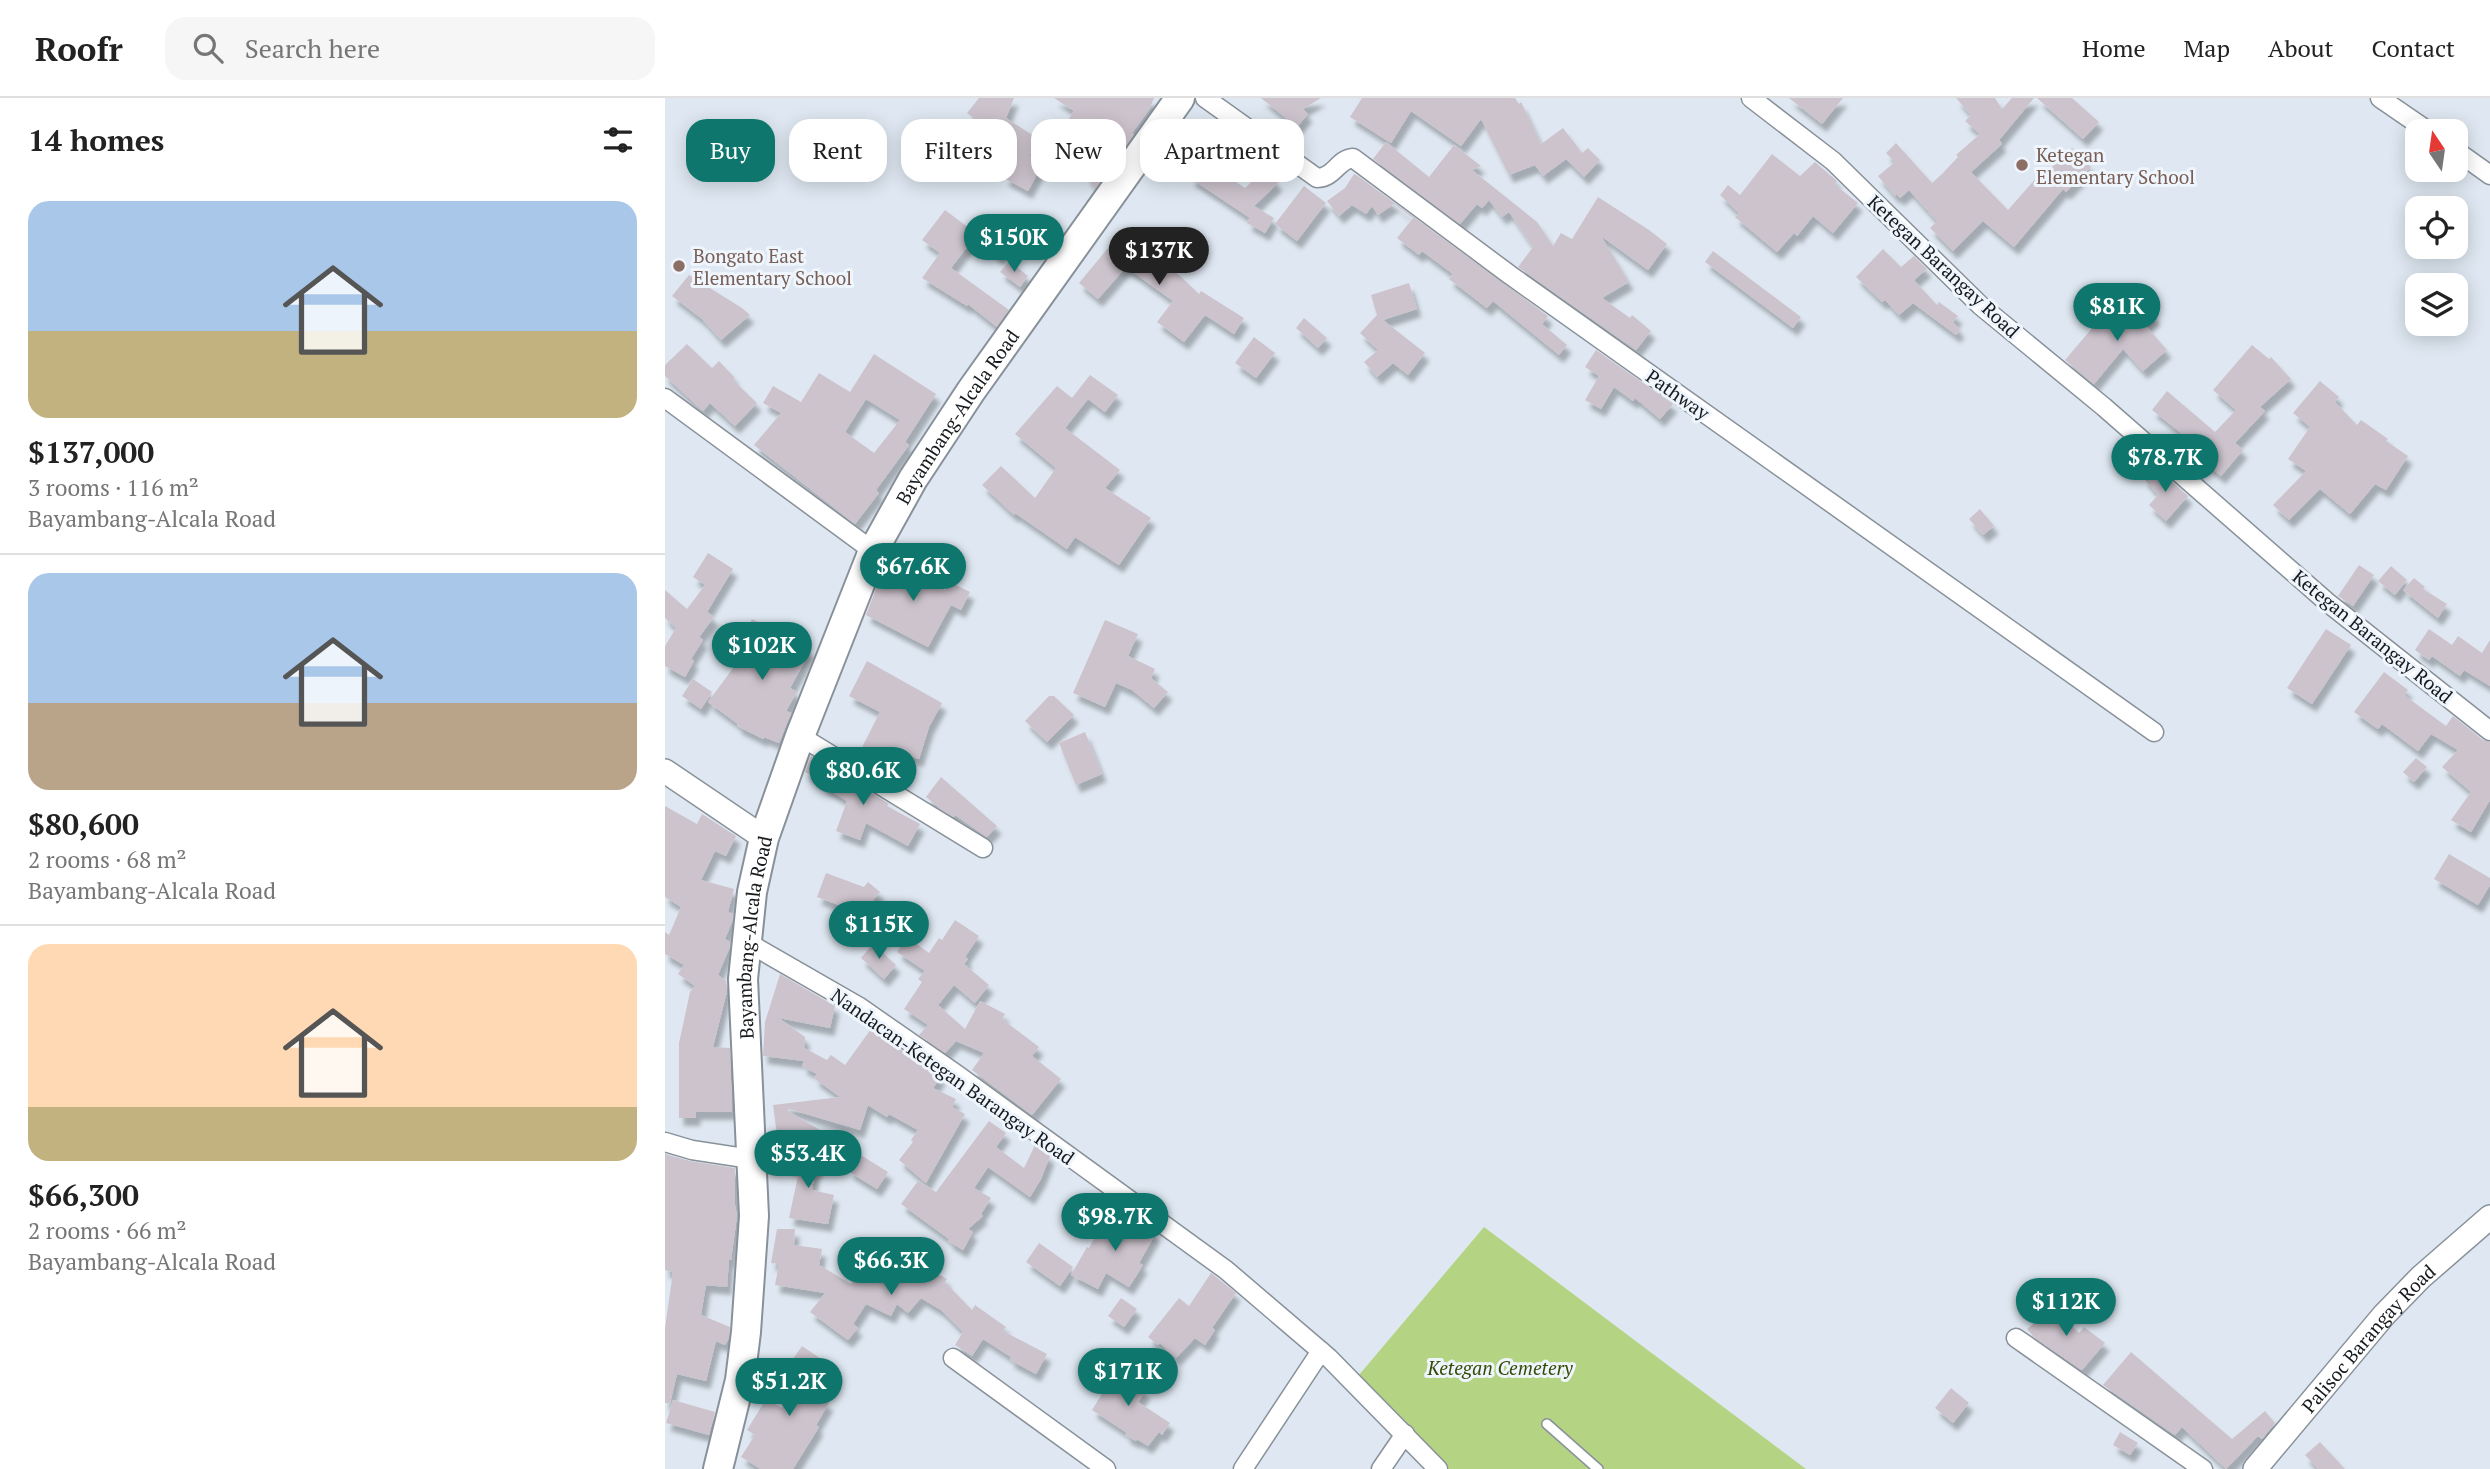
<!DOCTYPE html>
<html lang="en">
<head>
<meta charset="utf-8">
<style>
	:root { --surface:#fff; --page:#f6f6f6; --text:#222; --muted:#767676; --line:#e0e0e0; --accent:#0f766e }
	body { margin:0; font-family:"PT Serif",serif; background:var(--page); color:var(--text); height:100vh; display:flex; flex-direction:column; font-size:26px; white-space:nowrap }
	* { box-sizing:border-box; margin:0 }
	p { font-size:23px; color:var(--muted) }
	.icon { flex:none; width:38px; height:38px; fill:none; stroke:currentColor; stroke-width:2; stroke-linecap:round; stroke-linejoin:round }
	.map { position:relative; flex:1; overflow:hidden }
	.details { display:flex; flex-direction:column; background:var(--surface); width:665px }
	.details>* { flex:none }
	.hud { position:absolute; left:21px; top:21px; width:665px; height:63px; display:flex; gap:14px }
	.needle { width:46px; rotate:347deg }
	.buttons { position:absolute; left:1740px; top:21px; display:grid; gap:14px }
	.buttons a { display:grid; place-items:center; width:63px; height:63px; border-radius:14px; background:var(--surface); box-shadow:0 4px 18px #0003; font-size:35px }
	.price { position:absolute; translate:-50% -60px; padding:0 16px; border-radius:24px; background:var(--accent); color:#fff; font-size:23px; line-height:46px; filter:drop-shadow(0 2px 4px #0008) }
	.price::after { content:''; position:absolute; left:50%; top:42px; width:21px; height:16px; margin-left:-10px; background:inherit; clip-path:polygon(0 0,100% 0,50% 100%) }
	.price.selected { background:#222; color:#fff }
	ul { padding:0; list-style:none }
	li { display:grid; align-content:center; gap:14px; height:371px; padding:0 28px }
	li+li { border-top:2px solid var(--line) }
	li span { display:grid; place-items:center; height:217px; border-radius:21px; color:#555 }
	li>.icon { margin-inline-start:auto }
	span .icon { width:126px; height:126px; fill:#fffc; stroke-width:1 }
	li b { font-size:30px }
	h2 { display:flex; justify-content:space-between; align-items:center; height:84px; padding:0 28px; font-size:30px }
	.tag { padding:0 24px; border-radius:21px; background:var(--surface); box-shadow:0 4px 18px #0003; font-size:24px; line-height:63px }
	.tag.selected { background:var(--accent); color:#fff }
	header { display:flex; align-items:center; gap:42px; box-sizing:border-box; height:98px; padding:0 35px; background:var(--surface); border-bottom:2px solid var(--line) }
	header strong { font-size:33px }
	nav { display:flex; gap:38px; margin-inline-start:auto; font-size:24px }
	.search { width:490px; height:63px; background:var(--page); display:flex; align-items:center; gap:18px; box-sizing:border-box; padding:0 24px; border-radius:21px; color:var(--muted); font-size:26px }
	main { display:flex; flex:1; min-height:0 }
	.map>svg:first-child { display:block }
	.green { fill:#b4d483 }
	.building { fill:#ccc3cc; fill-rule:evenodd; filter:url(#shadow) }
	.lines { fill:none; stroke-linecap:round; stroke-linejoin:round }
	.service-casing { stroke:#889199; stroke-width:12 }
	.minor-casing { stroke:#889199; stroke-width:21 }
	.tertiary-casing { stroke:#889199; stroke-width:26 }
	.primary-casing { stroke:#889199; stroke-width:32 }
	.service { stroke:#fff; stroke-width:9 }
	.minor { stroke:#fff; stroke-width:18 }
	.tertiary { stroke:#fff; stroke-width:23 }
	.primary { stroke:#fff; stroke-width:28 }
	.education-dot { fill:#8d6e63; stroke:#eef5fd; stroke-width:2.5 }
	.labels { text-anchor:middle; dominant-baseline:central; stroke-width:6; stroke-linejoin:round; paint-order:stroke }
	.education-label { font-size:19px; fill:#785e54; stroke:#eef5fd; text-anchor:start }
	.street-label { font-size:19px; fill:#171a1d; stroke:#eef5fd }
	.park-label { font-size:19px; font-style:italic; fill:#354a04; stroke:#eef5fd }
</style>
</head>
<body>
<header>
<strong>Roofr</strong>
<div class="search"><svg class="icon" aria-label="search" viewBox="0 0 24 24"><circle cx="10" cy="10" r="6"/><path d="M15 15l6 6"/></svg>Search here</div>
<nav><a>Home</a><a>Map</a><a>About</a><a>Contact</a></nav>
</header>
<main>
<section class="details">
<h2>14 homes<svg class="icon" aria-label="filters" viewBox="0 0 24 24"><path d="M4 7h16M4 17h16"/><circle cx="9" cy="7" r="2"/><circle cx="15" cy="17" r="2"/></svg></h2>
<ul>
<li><span style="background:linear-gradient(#a9c7e8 60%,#c2b280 0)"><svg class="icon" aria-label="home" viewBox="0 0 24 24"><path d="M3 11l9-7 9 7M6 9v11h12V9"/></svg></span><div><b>$137,000</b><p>3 rooms · 116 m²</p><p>Bayambang-Alcala Road</p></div></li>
<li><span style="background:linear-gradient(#a9c7e8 60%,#b9a48a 0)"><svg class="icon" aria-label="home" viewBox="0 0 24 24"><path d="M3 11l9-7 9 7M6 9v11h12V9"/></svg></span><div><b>$80,600</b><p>2 rooms · 68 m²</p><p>Bayambang-Alcala Road</p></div></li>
<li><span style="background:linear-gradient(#ffd9b3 75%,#c2b280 0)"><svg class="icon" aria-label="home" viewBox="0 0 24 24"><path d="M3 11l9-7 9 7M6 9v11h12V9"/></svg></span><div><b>$66,300</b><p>2 rooms · 66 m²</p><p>Bayambang-Alcala Road</p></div></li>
</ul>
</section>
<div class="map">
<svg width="1825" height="1371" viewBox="0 0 1825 1371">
	<defs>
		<filter id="shadow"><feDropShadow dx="4.5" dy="8" stdDeviation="2" flood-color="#0004"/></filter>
	</defs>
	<rect width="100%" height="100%" fill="#dfe8f2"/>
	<!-- green -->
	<polygon class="green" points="819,1129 1141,1371 781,1371 694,1277"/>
	<!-- building -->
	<g class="building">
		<polygon points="314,0 349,0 341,20 375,42 364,58 378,65 363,93 339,80 344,71 317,60 327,35 302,15"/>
		<polygon points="389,0 489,0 484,12 467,35 469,37 430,91 420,75 425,72 418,63 434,50 400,27 409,13"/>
		<polygon points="596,0 656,0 638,11 643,16 632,29"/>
		<polygon points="697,0 850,0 854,6 856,4 876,46 898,30 917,55 923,50 935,62 919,79 901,61 878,78 870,67 844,77 816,21 796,48 746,13 726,45 685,19"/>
		<polygon points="1124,0 1178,0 1157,26"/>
		<polygon points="1291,0 1330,0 1337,11 1347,0 1369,0 1334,42 1337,46 1306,74 1343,112 1372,79 1374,81 1407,50 1426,69 1401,94 1398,91 1349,149 1318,123 1288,153 1265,130 1272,123 1244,92 1235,100 1231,96 1230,98 1213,78 1230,64 1221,55 1231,45 1267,85 1277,76 1293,59 1291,57 1315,36 1300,23 1306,17"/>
		<polygon points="1372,0 1407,0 1434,24 1418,41"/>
		<polygon points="721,44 764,79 789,47 816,68 807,72 872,124 888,148 896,135 907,141 933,99 984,132 1002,146 983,172 936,138 964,184 937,200 965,220 967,217 986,233 971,252 853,169 868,149 844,114 837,119 824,102 817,110 812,106 795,126 708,61"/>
		<polygon points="1107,56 1135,78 1150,64 1172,83 1169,86 1193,105 1168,135 1148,118 1132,138 1129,135 1112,154 1070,119 1074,115 1055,97 1063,87 1075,97"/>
		<polygon points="539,62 580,90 600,71 613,85 589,108 609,120 600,135 582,125 585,120 525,80"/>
		<polygon points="689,76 693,78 883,218 877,226 902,247 894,257 828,203 822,210 784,181 788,176 757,153 754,157 732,140 748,120 729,106 713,117 707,108 701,116 687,107 674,118 662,103 680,90"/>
		<polygon points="639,88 661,105 632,143 610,126"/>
		<polygon points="280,112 312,136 286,170 344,212 332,229 303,206 302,208 257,180 275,155 257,142"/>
		<polygon points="456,131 482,150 480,152 514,177 534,196 536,193 579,220 569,236 540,217 519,244 492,224 508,203 461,169 433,201 414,185 443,150"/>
		<polygon points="336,132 348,144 333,159 321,147"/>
		<polygon points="1218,151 1236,169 1249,158 1262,171 1249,182 1272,207 1274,204 1293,218 1288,224 1295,232 1291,237 1248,205 1234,217 1220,202 1217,204 1191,179"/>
		<polygon points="1048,153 1136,219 1128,230 1040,164"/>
		<polygon points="344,163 363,178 355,189 335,174"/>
		<polygon points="24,177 77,210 85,217 56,242 37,221 7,198"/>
		<polygon points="744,185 752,211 718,222 760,255 743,277 728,265 712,279 699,264 713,252 695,235 712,217 706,197"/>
		<polygon points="1481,207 1491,219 1481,228 1502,252 1478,273 1458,251 1429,286 1400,262 1446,208 1463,222"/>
		<polygon points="639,220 662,240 653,250 631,230"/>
		<polygon points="589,239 610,255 591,280 570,265"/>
		<polygon points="22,246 47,270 54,263 70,280 68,282 92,305 70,328 45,305 38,313 0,278 0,267"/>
		<polygon points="1587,247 1604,261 1606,259 1626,281 1595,309 1600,313 1570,345 1578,352 1556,378 1511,342 1516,335 1487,312 1502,293 1550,334 1571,312 1548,292"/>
		<polygon points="931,252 1008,306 995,321 970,300 968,303 949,289 936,311 920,302 934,278 920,269"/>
		<path d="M209,256L271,296L240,344L244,347L211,392L214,395L190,426L89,347L116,315L98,305L108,288L136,304L154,275L185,294ZM201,301L235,322L209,355L180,334Z"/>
		<polygon points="425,277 453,297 440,314 423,301 400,330 455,372 440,390 486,420 454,467 410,439 402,451 350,415 349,417 317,387 336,368 370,400 391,370 350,336 392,288 407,300"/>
		<polygon points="1655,283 1674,299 1670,304 1692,327 1696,322 1723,341 1721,343 1743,358 1721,392 1710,386 1685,416 1655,391 1624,422 1608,407 1641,373 1623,361 1645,329 1628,315"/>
		<polygon points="1489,369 1504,385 1506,383 1523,398 1501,423 1484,407 1493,397 1478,380"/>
		<polygon points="1315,411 1329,428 1318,437 1304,421"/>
		<polygon points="43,455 68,471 42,514 49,519 34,539 38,542 26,561 29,563 20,579 0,568 0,548 11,530 0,520 0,492 22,511 40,487 28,479"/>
		<polygon points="222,462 280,492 285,484 305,494 296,512 286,507 263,549 201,517"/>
		<polygon points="1694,467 1709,477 1688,508 1673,498"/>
		<polygon points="1726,468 1742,482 1730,497 1713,483"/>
		<polygon points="1749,480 1760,489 1758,491 1782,506 1773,520 1738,492"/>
		<polygon points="87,521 146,552 125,590 132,594 121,613 126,615 114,645 99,639 98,641 72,628 73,626 43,604 74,562 69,560"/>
		<polygon points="440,522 473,536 463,558 490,571 486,580 503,594 489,610 467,592 451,585 440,609 408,595"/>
		<polygon points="1661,531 1686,547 1647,606 1622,590"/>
		<polygon points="1764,531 1787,547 1793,538 1817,555 1825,542 1825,588 1799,572 1795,578 1767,558 1764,562 1750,552"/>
		<polygon points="202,563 277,605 264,629 254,661 241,657 229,682 192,659 215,614 184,598"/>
		<polygon points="1719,574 1743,592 1739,597 1781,628 1788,618 1818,642 1825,644 1825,702 1806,734 1786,722 1806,694 1777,669 1793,652 1766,636 1753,653 1717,626 1713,631 1689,614"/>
		<polygon points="28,581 47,594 36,611 17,598"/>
		<polygon points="384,598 389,598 409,617 382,644 360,623"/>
		<polygon points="420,634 437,676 411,687 394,645"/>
		<polygon points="146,658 224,706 222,708 255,726 243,748 201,725 195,742 171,733 182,703 156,687 158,684 140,674"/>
		<polygon points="1751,660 1762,669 1749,684 1738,674"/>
		<polygon points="276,679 332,728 322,739 290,717 289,719 277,712 261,699"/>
		<polygon points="0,708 32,726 37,716 71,738 61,758 50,753 36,782 69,791 63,814 68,816 67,824 60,841 65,844 64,851 53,877 61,883 62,893 48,949 65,950 67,1014 31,1014 31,1020 14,1020 14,945 25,894 30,888 13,876 19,867 0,856 0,834 4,837 16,809 0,799"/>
		<polygon points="1784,756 1825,780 1825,787 1813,807 1769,781"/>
		<polygon points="161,775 199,789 203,784 215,794 199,813 207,818 199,831 174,817 179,809 152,799"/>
		<polygon points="290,822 314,838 300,859 303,861 299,866 324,887 310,905 289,887 273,907 300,931 315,903 340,916 337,921 374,949 367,958 396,981 367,1017 307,972 319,955 291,943 280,955 254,937 263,927 239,911 257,884 253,881 260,873 232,854 242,839 264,855 274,840 277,842"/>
		<polygon points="208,846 231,867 219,881 196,860"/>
		<polygon points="115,876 170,908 165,930 114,920 140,939 139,950 162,962 166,957 180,967 206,931 276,979 268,990 291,1001 287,1009 300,1016 261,1085 234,1062 248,1044 246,1042 253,1032 224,1016 222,1019 203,1007 195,1032 124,1011 123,1013 155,1032 112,1037 108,1007 175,999 149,980 152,976 137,968 139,963 98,958 100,924"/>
		<polygon points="324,1023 341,1035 331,1049 359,1070 370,1047 385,1058 376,1081 365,1099 323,1069 309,1090 326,1100 316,1116 318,1118 303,1131 308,1134 298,1152 283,1143 284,1141 236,1106 253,1083 271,1094"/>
		<polygon points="128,1048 157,1063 150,1075 147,1092 169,1097 163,1126 124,1120 134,1073 119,1066"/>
		<polygon points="0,1056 25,1063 70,1070 70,1107 72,1118 66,1162 64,1162 62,1189 41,1187 36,1217 65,1229 64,1240 60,1247 51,1243 41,1283 12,1276 5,1305 0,1305 0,1230 8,1174 0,1172"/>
		<polygon points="194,1056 223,1074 212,1091 183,1073"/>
		<polygon points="441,1118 466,1131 471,1121 491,1135 474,1165 478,1167 464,1189 441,1175 433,1191 406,1177 422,1149 424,1150"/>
		<polygon points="112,1131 130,1131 129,1147 157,1151 154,1167 186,1186 206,1159 229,1162 230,1155 251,1170 254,1165 282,1181 280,1184 307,1212 310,1207 341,1229 338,1233 382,1256 371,1276 345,1262 346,1259 318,1241 307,1258 290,1247 298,1234 276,1212 256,1200 243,1215 232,1206 226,1218 201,1206 188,1226 193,1230 183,1242 145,1214 160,1195 110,1187 114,1166 106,1165"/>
		<polygon points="374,1145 408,1169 395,1188 361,1164"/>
		<polygon points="546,1175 571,1195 547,1230 550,1232 540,1247 530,1240 511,1260 495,1245 493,1247 483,1239 514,1200 524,1208"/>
		<polygon points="456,1200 472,1211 459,1229 443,1218"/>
		<polygon points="1388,1208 1414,1235 1419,1229 1440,1245 1417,1272 1370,1240 1362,1231"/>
		<polygon points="137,1248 165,1267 146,1295 164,1305 151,1327 154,1329 128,1371 96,1371 76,1359 90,1337 82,1332 101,1301 117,1310 134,1280 121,1271"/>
		<polygon points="1466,1254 1567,1341 1600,1313 1610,1325 1597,1341 1593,1338 1561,1371 1517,1329 1510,1337 1438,1287"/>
		<polygon points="447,1267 481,1293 473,1304 505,1325 497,1337 494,1334 483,1348 472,1341 471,1343 460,1337 462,1335 427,1312 440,1291 433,1286"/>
		<polygon points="1286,1290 1304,1305 1288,1325 1270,1310"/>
		<polygon points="8,1302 50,1314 44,1337 1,1325"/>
		<polygon points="1455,1334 1473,1345 1465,1357 1448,1347"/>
		<polygon points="1655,1344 1680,1371 1653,1371 1640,1357"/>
	</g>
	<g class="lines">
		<defs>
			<polyline id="service" points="882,1326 933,1371"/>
			<g id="minor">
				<path d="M540,0L652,80C669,80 673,61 688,60L845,177L1489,634"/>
				<polyline points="1086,0 1168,63 1316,208 1439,309 1662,504 1825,633"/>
				<polyline points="1715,0 1763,33"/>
				<polyline points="1790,52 1825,77"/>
				<polyline points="0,300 208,453"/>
				<polyline points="135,638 318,750"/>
				<polyline points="80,843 193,908 291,976 561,1172 664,1260 773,1371"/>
				<polyline points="0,1044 27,1052 86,1061"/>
				<polyline points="1351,1240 1538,1371"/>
				<polyline points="288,1260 441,1371"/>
				<polyline points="578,1371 656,1253"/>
				<polyline points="716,1371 740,1336"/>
			</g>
			<g id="tertiary">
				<polyline points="0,673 99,740"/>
				<path id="s1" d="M1590,1371L1719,1217L1756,1179L1825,1119"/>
			</g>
			<g id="primary">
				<path id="s2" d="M53,1371L75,1282L81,1234L89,1118L78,881L87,794L99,740L135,638L208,453L248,381L306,293L515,0"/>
			</g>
		</defs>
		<!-- service casing -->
		<use href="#service" class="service-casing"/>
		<!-- minor casing -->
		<use href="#minor" class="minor-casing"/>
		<!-- tertiary casing -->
		<use href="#tertiary" class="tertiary-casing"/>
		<!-- primary casing -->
		<use href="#primary" class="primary-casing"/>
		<!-- service -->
		<use href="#service" class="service"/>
		<!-- minor -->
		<use href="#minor" class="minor"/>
		<!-- tertiary -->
		<use href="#tertiary" class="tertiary"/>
		<!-- primary -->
		<use href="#primary" class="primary"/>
	</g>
	<!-- markers -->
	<g class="education-dot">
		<circle cx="1357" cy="67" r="7"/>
		<circle cx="14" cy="168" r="7"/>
	</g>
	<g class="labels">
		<!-- education labels -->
		<g class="education-label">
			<text x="1371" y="56">Ketegan<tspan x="1371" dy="22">Elementary School</tspan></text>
			<text x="28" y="157">Bongato East<tspan x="28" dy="22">Elementary School</tspan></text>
		</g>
		<!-- street labels -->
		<g class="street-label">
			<text transform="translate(1279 168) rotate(43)">Ketegan Barangay Road</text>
			<text transform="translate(1013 296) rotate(35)">Pathway</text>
			<text stroke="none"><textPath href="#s2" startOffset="1102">Bayambang-Alcala Road</textPath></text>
			<text transform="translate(1708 538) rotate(39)">Ketegan Barangay Road</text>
			<text stroke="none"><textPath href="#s2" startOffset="536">Bayambang-Alcala Road</textPath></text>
			<text transform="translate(288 978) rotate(35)">Nandacan-Ketegan Barangay Road</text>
			<text stroke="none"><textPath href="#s1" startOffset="173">Palisoc Barangay Road</textPath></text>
		</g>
		<!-- park labels -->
		<g class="park-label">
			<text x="835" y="1269">Ketegan Cemetery</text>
		</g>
	</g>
</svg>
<div class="buttons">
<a><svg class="needle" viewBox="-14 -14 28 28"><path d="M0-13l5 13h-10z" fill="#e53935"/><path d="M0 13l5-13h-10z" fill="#767676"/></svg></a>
<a><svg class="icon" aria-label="locate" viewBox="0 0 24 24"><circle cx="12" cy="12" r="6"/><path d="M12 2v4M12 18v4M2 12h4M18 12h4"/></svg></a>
<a><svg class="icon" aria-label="layers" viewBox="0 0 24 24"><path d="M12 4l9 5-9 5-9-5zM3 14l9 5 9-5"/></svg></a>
</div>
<b class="price" style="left:349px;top:176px">$150K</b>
<b class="price selected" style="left:494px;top:189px">$137K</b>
<b class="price" style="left:1452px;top:245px">$81K</b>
<b class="price" style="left:1500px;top:396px">$78.7K</b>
<b class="price" style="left:248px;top:505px">$67.6K</b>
<b class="price" style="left:97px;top:584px">$102K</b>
<b class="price" style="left:198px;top:709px">$80.6K</b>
<b class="price" style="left:214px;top:863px">$115K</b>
<b class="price" style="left:143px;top:1092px">$53.4K</b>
<b class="price" style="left:450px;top:1155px">$98.7K</b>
<b class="price" style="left:226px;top:1199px">$66.3K</b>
<b class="price" style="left:1401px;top:1240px">$112K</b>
<b class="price" style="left:463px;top:1310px">$171K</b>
<b class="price" style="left:124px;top:1320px">$51.2K</b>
<div class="hud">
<a class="tag selected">Buy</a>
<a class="tag">Rent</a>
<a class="tag">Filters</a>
<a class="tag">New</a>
<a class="tag">Apartment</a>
</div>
</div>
</main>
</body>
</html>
